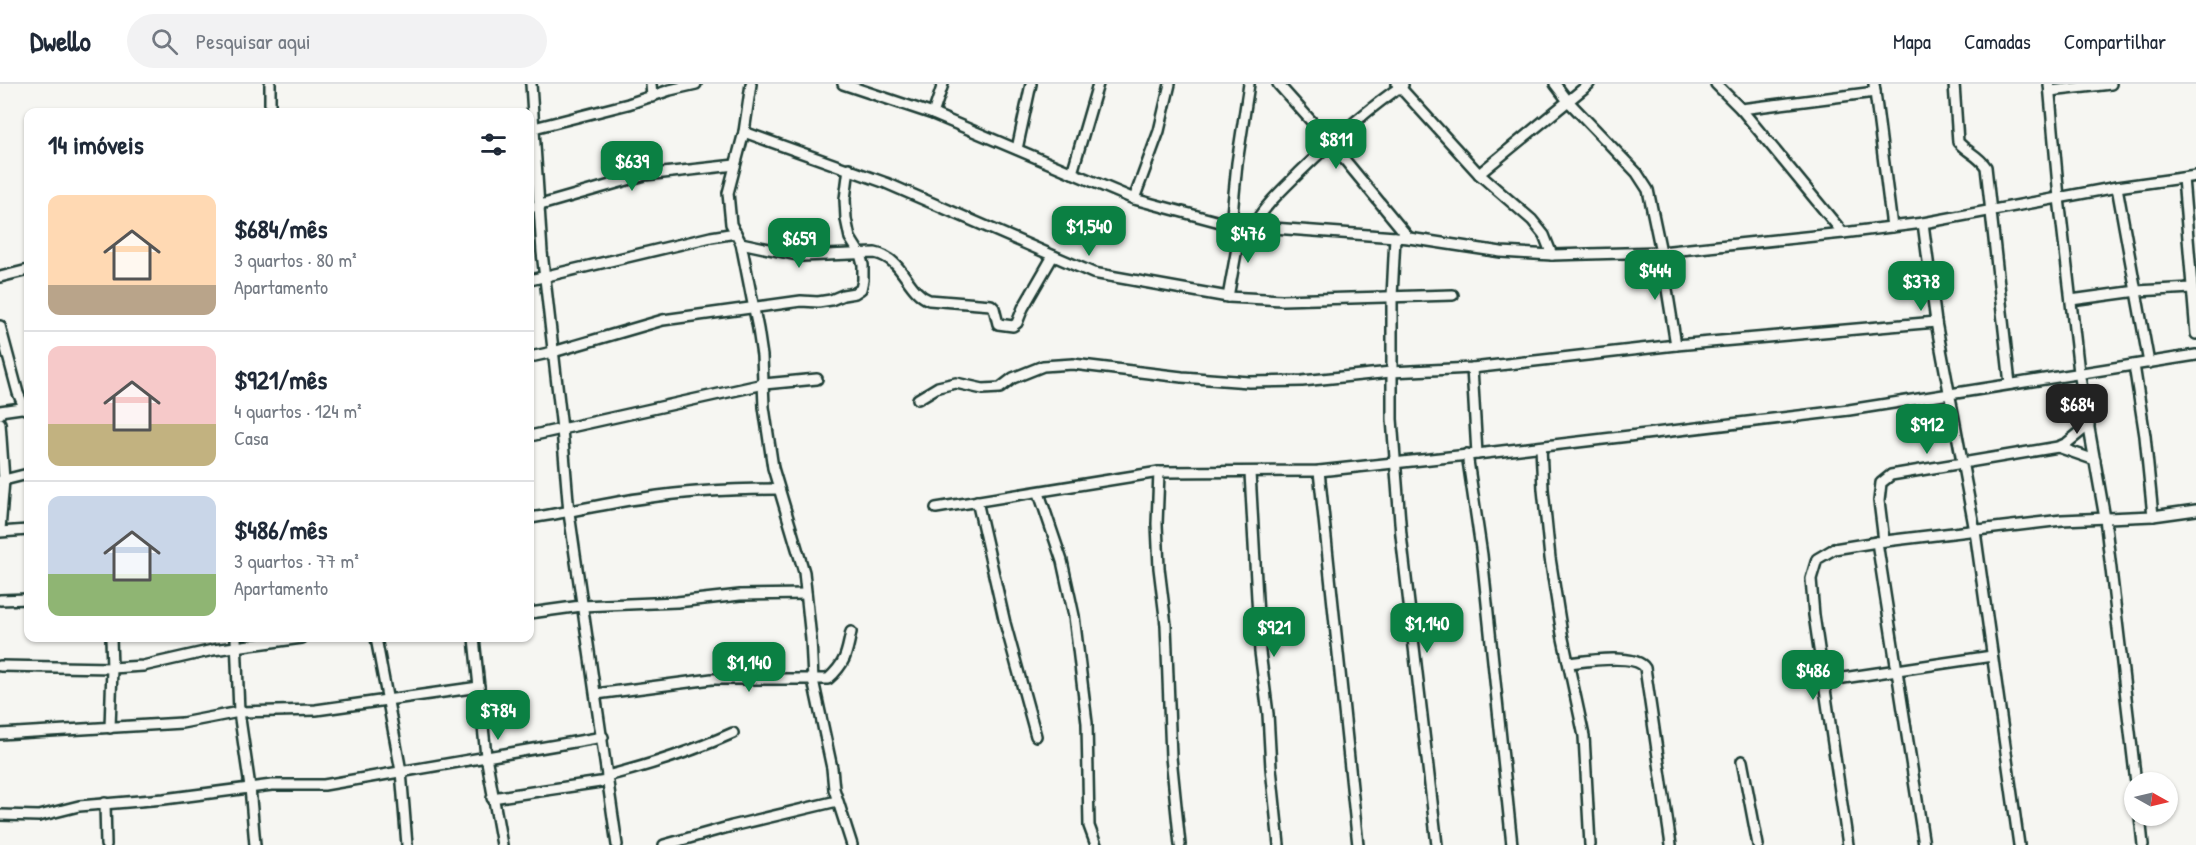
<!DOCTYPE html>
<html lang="pt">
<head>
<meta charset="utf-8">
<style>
	:root { --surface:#fff; --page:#f2f2f3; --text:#1f2937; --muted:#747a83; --line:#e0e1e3; --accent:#0b8043 }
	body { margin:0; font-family:"Patrick Hand",sans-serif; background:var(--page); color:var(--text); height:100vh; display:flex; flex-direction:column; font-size:22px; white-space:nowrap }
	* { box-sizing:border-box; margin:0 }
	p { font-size:20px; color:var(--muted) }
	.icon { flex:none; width:33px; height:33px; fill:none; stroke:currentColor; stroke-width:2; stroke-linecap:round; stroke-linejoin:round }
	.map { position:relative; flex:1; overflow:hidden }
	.side { position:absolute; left:24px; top:24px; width:510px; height:534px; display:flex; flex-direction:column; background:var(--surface); border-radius:12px; box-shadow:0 2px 4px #0004 }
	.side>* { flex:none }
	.needle { width:39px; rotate:98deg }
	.controls { position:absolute; left:2124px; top:688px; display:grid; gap:12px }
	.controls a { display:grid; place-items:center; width:54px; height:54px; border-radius:50%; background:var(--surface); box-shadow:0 2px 4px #0004; font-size:30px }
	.price { position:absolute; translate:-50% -51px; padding:0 14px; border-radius:12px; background:var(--accent); color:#fff; font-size:20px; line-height:39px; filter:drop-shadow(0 2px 3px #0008) }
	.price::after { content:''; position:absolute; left:50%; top:36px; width:18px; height:14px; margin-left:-9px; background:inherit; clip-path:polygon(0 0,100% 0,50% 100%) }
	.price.on { background:#222; color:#fff }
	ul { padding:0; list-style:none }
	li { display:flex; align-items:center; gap:18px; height:150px; padding:0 24px }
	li+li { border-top:2px solid var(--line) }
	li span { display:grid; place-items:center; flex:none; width:168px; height:120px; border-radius:12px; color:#555 }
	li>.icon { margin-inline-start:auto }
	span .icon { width:72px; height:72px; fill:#fffc; stroke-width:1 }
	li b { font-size:26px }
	h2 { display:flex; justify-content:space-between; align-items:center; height:72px; padding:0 24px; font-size:26px }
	header { display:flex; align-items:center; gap:36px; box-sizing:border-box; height:84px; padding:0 30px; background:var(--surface); border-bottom:2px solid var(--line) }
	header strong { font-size:28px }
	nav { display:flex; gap:33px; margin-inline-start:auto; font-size:21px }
	.search { width:420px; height:54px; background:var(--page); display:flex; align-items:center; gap:15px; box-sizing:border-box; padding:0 21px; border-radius:33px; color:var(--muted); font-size:22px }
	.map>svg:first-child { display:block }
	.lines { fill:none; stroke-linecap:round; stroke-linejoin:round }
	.street-casing { stroke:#1f3d34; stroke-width:14 }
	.street { stroke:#f6f6f2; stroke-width:9 }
</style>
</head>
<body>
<header>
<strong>Dwello</strong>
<div class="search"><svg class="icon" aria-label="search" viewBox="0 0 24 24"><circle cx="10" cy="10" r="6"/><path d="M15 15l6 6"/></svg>Pesquisar aqui</div>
<nav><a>Mapa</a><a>Camadas</a><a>Compartilhar</a></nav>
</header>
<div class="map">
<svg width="2196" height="761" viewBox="0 0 2196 761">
	<rect width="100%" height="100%" fill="#f6f6f2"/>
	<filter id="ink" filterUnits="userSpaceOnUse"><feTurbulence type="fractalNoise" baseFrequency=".0167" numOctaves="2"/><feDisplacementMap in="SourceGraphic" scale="12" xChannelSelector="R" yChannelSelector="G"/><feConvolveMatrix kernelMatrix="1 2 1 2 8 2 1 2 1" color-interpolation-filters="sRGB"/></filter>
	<g filter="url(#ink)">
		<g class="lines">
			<defs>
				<g id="street">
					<polyline points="531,0 542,168 562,345 569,429 617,761"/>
					<polyline points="651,0 652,13"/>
					<polyline points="751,0 744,48 728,109 731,140 741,159 758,245 762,272 764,323 773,384 804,488 811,555 813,596 832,684 834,705 852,761"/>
					<polyline points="843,0 933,30 1134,115 1231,141 1409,154 1501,168 1552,171 1661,168 1843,149 1923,139 2117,103 2196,92"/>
					<polyline points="1278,0 1330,58 1409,154"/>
					<polyline points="1397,0 1479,90 1532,136 1544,151 1552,171"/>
					<polyline points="1555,0 1568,17 1637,89 1648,106 1661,168 1676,261"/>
					<polyline points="1716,0 1741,25 1843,149"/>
					<polyline points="1874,0 1892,143"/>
					<path d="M1954,0L1958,58C1968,69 1978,71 1986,83L2010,300"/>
					<polyline points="2049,0 2059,114 2079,288 2105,434 2136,699"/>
					<polyline points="2050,7 2111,0"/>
					<polyline points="1741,25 1875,8"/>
					<polyline points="270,28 270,0"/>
					<polyline points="933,30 943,0"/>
					<polyline points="530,45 628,20 670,6 696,0"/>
					<polyline points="744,48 886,99 1093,189 1228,213 1282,216 1453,211"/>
					<polyline points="1017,65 1031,0"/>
					<polyline points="1072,89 1098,0"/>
					<polyline points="1479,90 1589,0"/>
					<polyline points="2183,94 2196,250"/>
					<polyline points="2117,103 2149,279"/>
					<polyline points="1134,115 1159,47 1170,0"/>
					<polyline points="530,124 645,91 735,81"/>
					<polyline points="1923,139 1936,238 1975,447 2019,761"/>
					<polyline points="1231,141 1237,79 1249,0"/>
					<path d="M1253,142C1266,120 1283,105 1301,87C1333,56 1366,26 1403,1"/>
					<polyline points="1395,153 1392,213 1392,335 1401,451 1437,761"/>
					<path d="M741,159L802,172L875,169C904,175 906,207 929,216L991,221L994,224L998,240L1013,242L1017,239L1023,224L1053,172"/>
					<polyline points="0,193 28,186"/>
					<polyline points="530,196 711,153 736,149"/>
					<polyline points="1228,213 1241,142"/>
					<polyline points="2071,216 2137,207 2192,204"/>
					<polyline points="0,242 18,309 25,325"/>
					<polyline points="530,273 553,268 663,236 801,217 818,218 831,216 843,211 855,209 861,205 863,196 863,181 860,170 850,154 846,135 845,115 849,84"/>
					<polyline points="2134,281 2145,352 2153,432"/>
					<polyline points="1472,284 1477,370"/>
					<polyline points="918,315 938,303 956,299 983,305 1000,304 1013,294 1043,282 1073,280 1182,293 1249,298 1302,297 1391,288 1472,284 1676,261 1936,238"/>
					<polyline points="0,330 0,327 28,323"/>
					<polyline points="0,339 4,396 0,446"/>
					<polyline points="530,352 764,300 817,295"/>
					<polyline points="1541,363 1543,405 1550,474 1562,550 1584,652 1590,761"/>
					<polyline points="2058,363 2095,376"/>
					<polyline points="1467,370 1482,471 1512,761"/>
					<polyline points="1319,387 1358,761"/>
					<polyline points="1159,388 1157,440 1159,484 1166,541 1171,673 1180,761"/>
					<polyline points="1250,389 1260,568 1268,630 1271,684 1279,761"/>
					<polyline points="0,397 28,390"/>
					<polyline points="1039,409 1062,477 1074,532 1087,639 1089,742 1096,761"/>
					<polyline points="977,417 1005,539 1036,652"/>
					<polyline points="936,424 1159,388 1319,387 1477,370 1849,326 2196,271"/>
					<path d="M530,434C568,429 605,419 644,414C688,407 734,405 778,405"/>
					<polyline points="0,448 28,446"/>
					<polyline points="1884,457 1879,417 1881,399 1891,391 2058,363 2067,359 2089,341"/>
					<polyline points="1877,458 1924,761"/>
					<polyline points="0,516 28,515"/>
					<polyline points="530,529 581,522 677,518 740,511 806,510"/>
					<polyline points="236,554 239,628 250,703 255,761"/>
					<polyline points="376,554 401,687 407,761"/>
					<polyline points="474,554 486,672 502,761"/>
					<path d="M1569,579C1585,577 1636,569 1645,584L1671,761"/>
					<polyline points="0,582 112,584 143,582 213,566 302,554"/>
					<polyline points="1823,597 1992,572"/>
					<path d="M596,610L712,595H828C845,580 847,570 851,548"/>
					<polyline points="110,644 112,584 111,554"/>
					<polyline points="0,650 182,639 239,628 316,626 479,603"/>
					<polyline points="1742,677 1758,761"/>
					<path d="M607,692C650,681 693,667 733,649"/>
					<polyline points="492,714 607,697"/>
					<polyline points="105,719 106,761"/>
					<polyline points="0,731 39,732 79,722 164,715 272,701 324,701 603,653"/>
					<polyline points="2140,732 2143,761"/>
					<polyline points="664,761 732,742 837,717"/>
					<polyline points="1848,761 1814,531 1811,495 1817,475 1834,465 1877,458 2062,436 2153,432 2196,426"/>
				</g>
			</defs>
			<!-- street casing -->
			<use href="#street" class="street-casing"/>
			<!-- street -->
			<use href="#street" class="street"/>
		</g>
	</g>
</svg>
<div class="controls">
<a><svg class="needle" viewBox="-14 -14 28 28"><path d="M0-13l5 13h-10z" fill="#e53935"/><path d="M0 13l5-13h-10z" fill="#747a83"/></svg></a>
</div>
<b class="price" style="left:1336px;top:86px">$811</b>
<b class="price" style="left:632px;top:108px">$639</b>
<b class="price" style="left:1089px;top:173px">$1,540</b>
<b class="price" style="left:1248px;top:180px">$476</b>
<b class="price" style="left:799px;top:185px">$659</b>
<b class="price" style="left:1655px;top:217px">$444</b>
<b class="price" style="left:1921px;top:228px">$378</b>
<b class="price on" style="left:2077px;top:351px">$684</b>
<b class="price" style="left:1927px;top:371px">$912</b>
<b class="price" style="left:1427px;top:570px">$1,140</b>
<b class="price" style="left:1274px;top:574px">$921</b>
<b class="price" style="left:749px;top:609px">$1,140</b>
<b class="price" style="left:1813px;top:617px">$486</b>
<b class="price" style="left:498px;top:657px">$784</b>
<section class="side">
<h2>14 imóveis<svg class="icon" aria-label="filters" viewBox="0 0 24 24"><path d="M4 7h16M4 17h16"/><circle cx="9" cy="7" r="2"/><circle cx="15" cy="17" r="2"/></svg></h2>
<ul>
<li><span style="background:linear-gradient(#ffd9b3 75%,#b9a48a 0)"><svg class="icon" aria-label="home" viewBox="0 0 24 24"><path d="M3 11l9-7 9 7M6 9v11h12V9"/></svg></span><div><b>$684/mês</b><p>3 quartos · 80 m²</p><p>Apartamento</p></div></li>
<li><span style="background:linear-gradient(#f6c9c9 65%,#c2b280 0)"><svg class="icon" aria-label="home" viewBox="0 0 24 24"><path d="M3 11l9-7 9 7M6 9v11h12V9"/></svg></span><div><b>$921/mês</b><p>4 quartos · 124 m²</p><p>Casa</p></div></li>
<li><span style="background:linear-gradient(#c9d6e8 65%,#8fb573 0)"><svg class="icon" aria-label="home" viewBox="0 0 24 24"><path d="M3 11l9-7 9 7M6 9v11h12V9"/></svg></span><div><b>$486/mês</b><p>3 quartos · 77 m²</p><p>Apartamento</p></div></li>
</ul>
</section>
</div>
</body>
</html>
